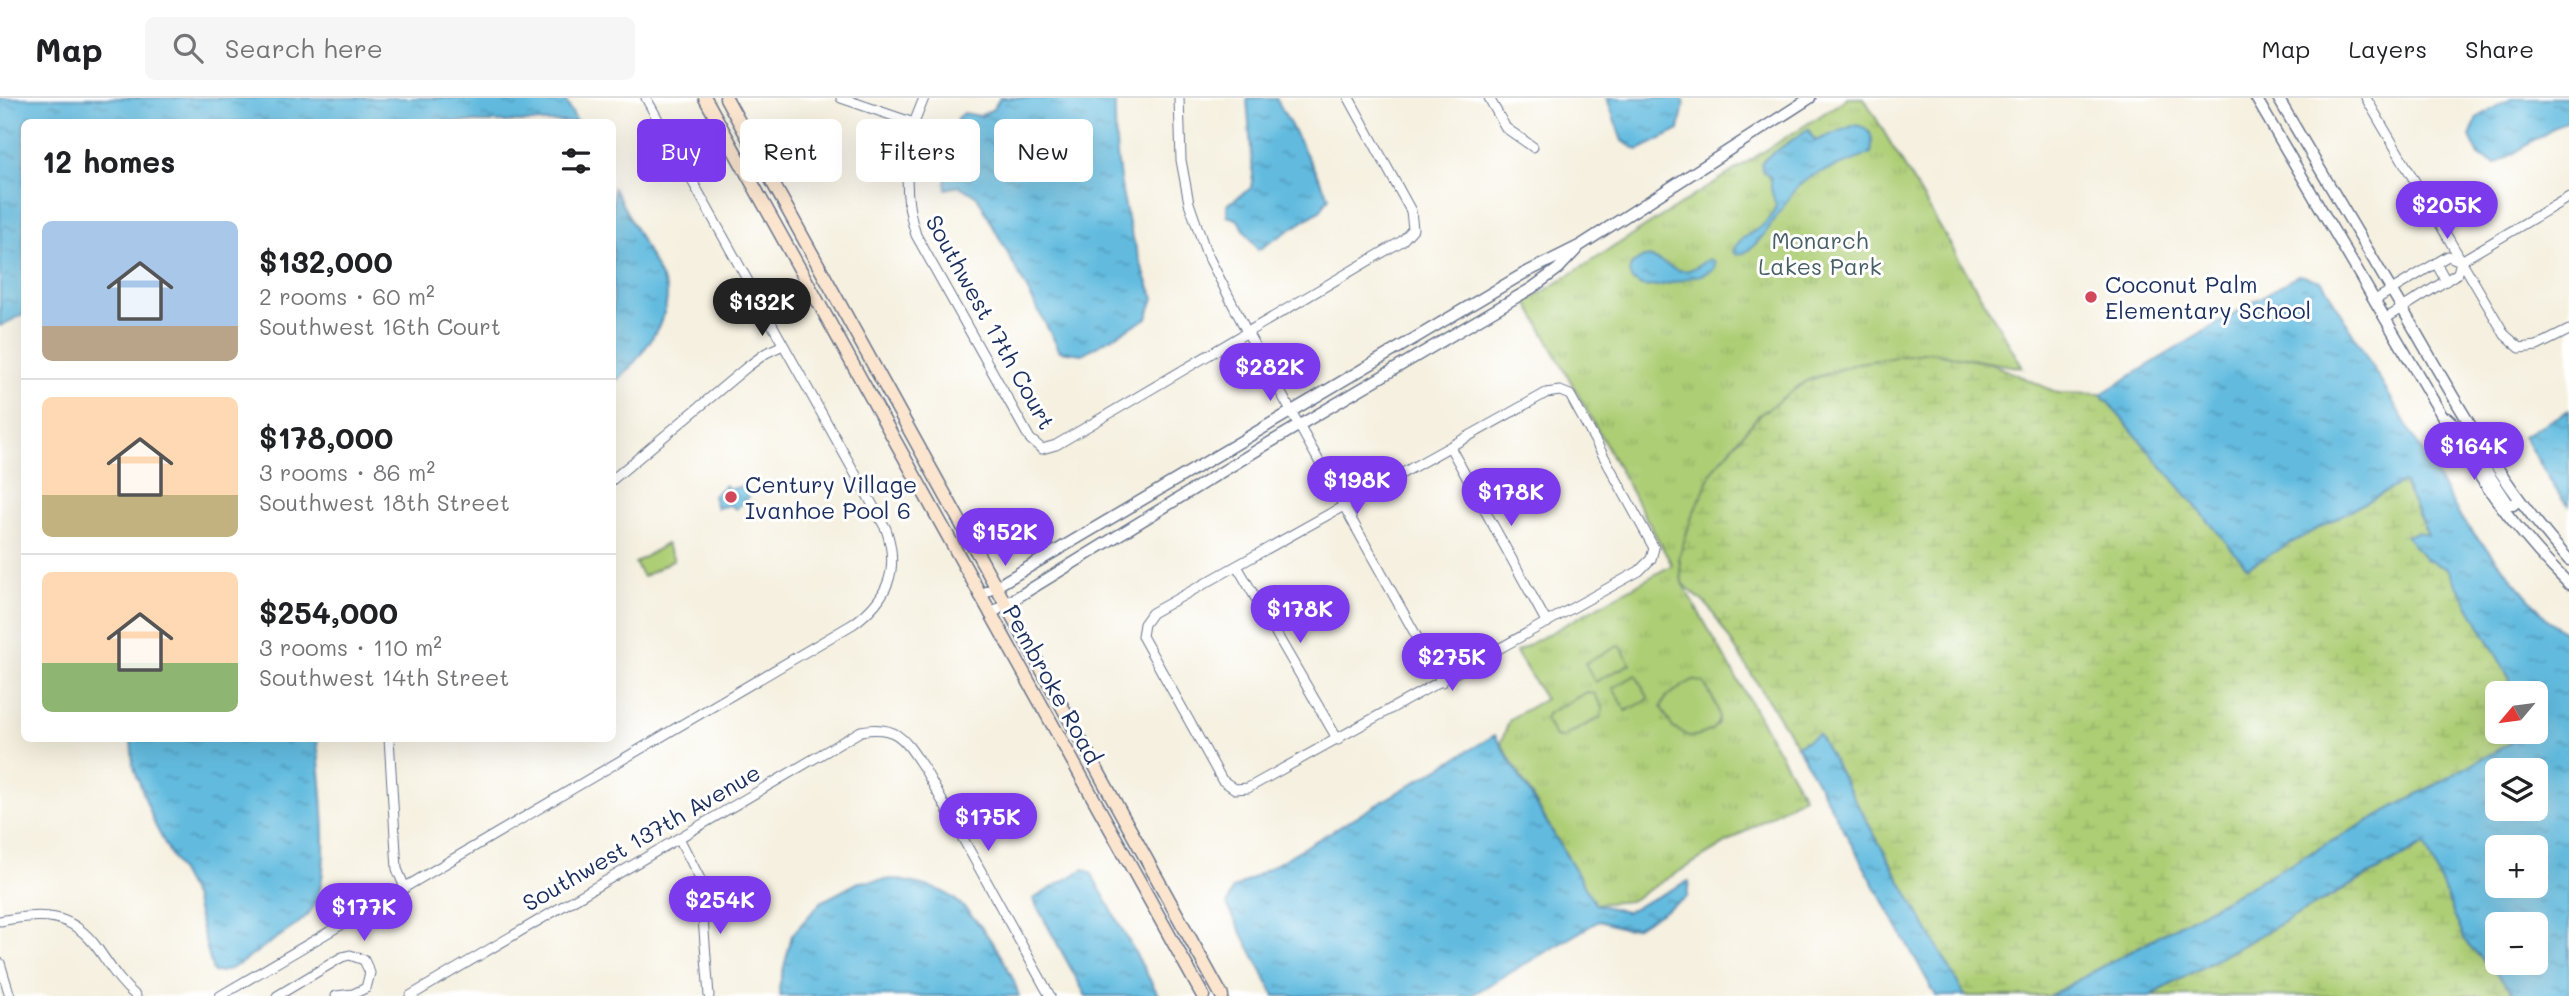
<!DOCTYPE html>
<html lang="en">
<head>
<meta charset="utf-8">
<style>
	:root { --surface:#fff; --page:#f6f6f6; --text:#202124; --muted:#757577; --line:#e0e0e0; --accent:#7c3aed }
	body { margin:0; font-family:Mali,sans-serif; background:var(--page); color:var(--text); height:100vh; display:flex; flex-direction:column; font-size:26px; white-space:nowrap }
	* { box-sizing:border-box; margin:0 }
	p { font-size:23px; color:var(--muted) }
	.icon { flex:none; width:38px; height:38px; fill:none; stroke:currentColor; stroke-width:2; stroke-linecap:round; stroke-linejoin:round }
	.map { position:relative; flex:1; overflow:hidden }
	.side { position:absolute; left:21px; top:21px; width:595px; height:623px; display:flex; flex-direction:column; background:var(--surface); border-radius:10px; box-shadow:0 7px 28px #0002 }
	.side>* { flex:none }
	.guide { position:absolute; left:637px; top:21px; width:665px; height:63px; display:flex; gap:14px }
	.needle { width:46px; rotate:241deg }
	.fabs { position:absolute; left:2485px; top:583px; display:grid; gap:14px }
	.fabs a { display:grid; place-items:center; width:63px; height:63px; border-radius:10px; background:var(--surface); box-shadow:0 7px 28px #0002; font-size:35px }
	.price { position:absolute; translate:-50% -60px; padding:0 16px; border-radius:24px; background:var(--accent); color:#fff; font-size:23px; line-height:46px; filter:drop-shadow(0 2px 4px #0008) }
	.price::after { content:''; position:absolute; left:50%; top:42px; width:21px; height:16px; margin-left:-10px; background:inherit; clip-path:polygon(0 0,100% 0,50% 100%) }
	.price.current { background:#222; color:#fff }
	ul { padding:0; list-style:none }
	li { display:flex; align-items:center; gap:21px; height:175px; padding:0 21px }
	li+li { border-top:2px solid var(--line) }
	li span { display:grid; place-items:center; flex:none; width:196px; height:140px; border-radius:10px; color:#555 }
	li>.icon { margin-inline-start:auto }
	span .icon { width:84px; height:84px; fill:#fffc; stroke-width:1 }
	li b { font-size:30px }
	h2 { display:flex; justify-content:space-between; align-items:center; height:84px; padding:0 21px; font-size:30px }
	.chip { padding:0 24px; border-radius:10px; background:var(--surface); box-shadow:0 7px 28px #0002; font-size:24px; line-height:63px }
	.chip.current { background:var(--accent); color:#fff }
	header { display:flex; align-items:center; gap:42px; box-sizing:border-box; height:98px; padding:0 35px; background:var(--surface); border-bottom:2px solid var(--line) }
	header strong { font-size:33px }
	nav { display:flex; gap:38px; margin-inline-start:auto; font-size:24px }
	.search { width:490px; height:63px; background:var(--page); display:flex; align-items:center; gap:18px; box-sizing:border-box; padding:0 24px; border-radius:10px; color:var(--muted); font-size:26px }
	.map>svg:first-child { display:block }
	.wetland { fill:url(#wetland-marsh); stroke:#647e6a; stroke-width:2 }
	.park { fill:url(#park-tufts); stroke:#647e6a; stroke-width:2 }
	.pitch { fill:#adce75; stroke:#647e6a; stroke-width:2 }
	.water { fill:url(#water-ripples); stroke:#3e759e; stroke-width:2; fill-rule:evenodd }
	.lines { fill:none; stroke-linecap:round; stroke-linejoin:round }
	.minor-casing { stroke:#67738b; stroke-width:11 }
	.tertiary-casing { stroke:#67738b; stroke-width:13 }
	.secondary-casing { stroke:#67738b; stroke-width:15 }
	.minor { stroke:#fff; stroke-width:9 }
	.tertiary { stroke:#fff; stroke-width:10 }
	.secondary { stroke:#fbe5cf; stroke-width:12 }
	.poi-dot { fill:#d1495b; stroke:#fff; stroke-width:2.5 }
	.labels { text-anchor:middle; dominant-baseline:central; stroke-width:6; stroke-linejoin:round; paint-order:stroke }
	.park-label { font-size:23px; fill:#475f65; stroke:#fff }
	.poi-label { font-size:23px; fill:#1b2f5e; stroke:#fff; text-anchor:start }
	.street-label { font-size:23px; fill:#1b2f5e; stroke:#fff }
</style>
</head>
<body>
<header>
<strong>Map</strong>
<div class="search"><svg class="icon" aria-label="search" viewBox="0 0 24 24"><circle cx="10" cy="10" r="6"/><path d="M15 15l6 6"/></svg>Search here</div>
<nav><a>Map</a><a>Layers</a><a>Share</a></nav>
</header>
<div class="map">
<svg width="2569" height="898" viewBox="0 0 2569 898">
	<defs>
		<pattern id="wetland-marsh" width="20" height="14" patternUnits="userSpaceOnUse" patternTransform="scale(1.75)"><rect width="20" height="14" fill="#adce75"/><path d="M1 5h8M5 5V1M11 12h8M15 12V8" fill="none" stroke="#94b168"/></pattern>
		<pattern id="park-tufts" width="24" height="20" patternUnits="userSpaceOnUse" patternTransform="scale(1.75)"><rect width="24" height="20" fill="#adce75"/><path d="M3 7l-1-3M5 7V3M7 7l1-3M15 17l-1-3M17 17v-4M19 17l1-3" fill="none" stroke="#94b168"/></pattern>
		<pattern id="water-ripples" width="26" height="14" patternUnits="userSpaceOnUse" patternTransform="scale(1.75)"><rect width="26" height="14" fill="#62bbdf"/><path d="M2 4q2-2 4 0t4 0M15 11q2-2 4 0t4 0" fill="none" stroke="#5098b8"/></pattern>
	</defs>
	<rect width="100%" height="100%" fill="#fff"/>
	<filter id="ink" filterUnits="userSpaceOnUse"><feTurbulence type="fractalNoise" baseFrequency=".0143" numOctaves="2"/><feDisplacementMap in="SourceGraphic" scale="14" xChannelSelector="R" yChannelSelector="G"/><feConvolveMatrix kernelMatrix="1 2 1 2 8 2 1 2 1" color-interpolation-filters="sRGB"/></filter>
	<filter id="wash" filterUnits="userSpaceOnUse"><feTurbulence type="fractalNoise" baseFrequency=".00686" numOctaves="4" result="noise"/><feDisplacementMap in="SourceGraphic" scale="28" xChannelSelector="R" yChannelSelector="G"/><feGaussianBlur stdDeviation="1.57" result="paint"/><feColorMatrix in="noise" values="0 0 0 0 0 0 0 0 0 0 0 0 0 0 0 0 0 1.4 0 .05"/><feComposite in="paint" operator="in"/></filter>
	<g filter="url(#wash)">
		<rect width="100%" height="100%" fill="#f5f0df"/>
		<!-- wetland -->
		<g class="wetland">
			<polygon points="1929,254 1990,265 2058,295 2101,296 2247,468 2403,383 2428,438 2425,461 2448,471 2510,581 2510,595 2497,595 2497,634 2511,634 2511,645 2049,898 1965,898 1818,636 1797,648 1709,509 1682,485 1679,459 1692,418 1714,370 1759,317 1806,283 1858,265"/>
			<polygon points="2426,746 2465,843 2517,898 2150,898"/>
		</g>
		<!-- park -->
		<polygon class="park" points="1848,0 1864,0 2023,270 1929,254 1858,265 1806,283 1759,317 1714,370 1692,418 1679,459 1682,485 1804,698 1630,803 1595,806 1501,645 1510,621 1545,601 1516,554 1672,467 1527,204"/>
		<!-- pitch -->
		<g class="pitch">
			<polygon points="666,446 674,461 643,479 635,465"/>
			<polygon points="1620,547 1630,566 1595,584 1585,565"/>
			<polygon points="1636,577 1649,601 1626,613 1613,590"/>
			<path d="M1693,582L1704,585C1719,611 1733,632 1690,639L1673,630L1661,609L1667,598Z"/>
			<polygon points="1587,594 1594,595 1603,611 1601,619 1561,640 1555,639 1545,621 1548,615"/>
		</g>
		<!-- water -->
		<g class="water">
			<polygon points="0,0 564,0 577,24 24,24 24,216 0,228"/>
			<path d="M1000,0H1115C1113,70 1127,136 1154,200L1147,220L1082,256L1060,253L977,98L959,88L946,91L945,71L939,67L941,61L946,59L958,19L964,15L980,18L993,11Z"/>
			<polygon points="1247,0 1276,0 1329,99 1321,112 1258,152 1237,121 1227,118 1227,107 1251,90 1253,77"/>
			<polygon points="1607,0 1681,0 1684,5 1679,32 1638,52 1622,43"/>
			<polygon points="2511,0 2569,0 2569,21 2496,66 2479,58 2470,39 2477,20"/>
			<path d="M1855,27C1872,29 1874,40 1871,55C1846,69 1813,70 1794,93C1781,109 1758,155 1737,157L1733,154C1737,140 1752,136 1763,127C1769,122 1773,115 1776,108L1771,91V80L1763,73L1761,66L1766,60L1808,31L1815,43Z"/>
			<path d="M613,89L666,189C673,221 636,266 613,286Z"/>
			<path d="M1644,159C1660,158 1673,176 1689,172C1696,170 1703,164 1710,161L1715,164L1714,171C1703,178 1655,191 1642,188C1639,187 1636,184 1632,182L1629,174L1632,166Z"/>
			<path d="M2298,177L2322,183L2463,423L2546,520L2569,538V898H2517L2465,843L2425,746L2150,898H2049L2511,645V634H2536V595H2510V581L2448,471L2425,461L2406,438L2417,434L2428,437L2403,384L2247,469L2101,296ZM2497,672H2536V710H2497ZM2497,749H2536V788H2497ZM2497,826H2536V864H2497Z"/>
			<polygon points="2569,312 2569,408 2562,401 2523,338"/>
			<polygon points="725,387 730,391 744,388 749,399 736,411 730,407 717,410 713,398"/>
			<polygon points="1818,636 1965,898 1936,898 1797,648"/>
			<polygon points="1495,637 1595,806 1626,814 1689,783 1687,799 1637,829 1626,831 1599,823 1470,898 1275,898 1227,807 1232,792"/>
			<path d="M131,641H317C320,681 334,780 312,811C301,827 280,837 265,848C252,857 230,876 213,874L194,800L155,727L133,667Z"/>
			<circle cx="979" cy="718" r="8"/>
			<polygon points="1084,771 1091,775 1159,898 1086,898 1033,801"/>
			<path d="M895,781C910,785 929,787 943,794C973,809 1010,866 1019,898H780L779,889L792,837L821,804L859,784Z"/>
		</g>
	</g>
	<g filter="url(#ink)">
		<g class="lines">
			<defs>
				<g id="minor">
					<path d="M841,0L914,25C906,65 903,97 916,137L1030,341L1042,351L1056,347L1402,143L1413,131L1411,113L1349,0"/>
					<polyline points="1179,0 1181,62 1189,105 1206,154 1247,234 1442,584"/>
					<polyline points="1489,0 1506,30 1533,49"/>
					<polyline points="2366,0 2505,237 2520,250 2537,248 2569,232"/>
					<polyline points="914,25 924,0"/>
					<polyline points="2436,165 2446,183"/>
					<polyline points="2375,202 2448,158 2461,163"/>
					<polyline points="2385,221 2458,175 2461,163 2569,99"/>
					<polygon points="1560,293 1570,297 1654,450 1651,461 1639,473 1248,690 1235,691 1222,682 1142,538 1144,526 1152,515 1546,295"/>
					<polyline points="1450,349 1547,525"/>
					<polyline points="612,382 747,269 766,255 783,247"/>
					<polyline points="1237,468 1338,642"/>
					<polyline points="389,640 397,771 405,790"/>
					<polyline points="679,740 700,781 709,898"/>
					<path d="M0,823C41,815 71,813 98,851C110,868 120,885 136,898"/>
					<polyline points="0,865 10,898"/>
					<path d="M220,898L853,526C888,501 900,472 886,431L646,0"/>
					<polyline points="277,898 342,859 350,857 364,862 370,875 366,890 353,896 336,898"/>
					<path d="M410,898L861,633C899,626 906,644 925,672L1050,898"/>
				</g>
				<g id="tertiary">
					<path d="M2256,0L2461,350C2493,400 2527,445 2569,486"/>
					<path d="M2278,0C2319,70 2361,140 2402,210C2453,298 2500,387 2569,462"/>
					<polyline points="2447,320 2458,330 2508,405 2513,407 2519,402"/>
					<polyline points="980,498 1523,176 1581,147 1810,0"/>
					<polyline points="990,516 1264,348 1532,190 1558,171 1576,152"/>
				</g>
				<g id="secondary">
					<polyline points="705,0 1203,898"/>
					<polyline points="726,0 1222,898"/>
				</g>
			</defs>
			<!-- minor casing -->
			<use href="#minor" class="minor-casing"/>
			<!-- tertiary casing -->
			<use href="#tertiary" class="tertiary-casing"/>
			<!-- secondary casing -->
			<use href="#secondary" class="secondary-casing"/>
			<!-- minor -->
			<use href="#minor" class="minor"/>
			<!-- tertiary -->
			<use href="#tertiary" class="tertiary"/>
			<!-- secondary -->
			<use href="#secondary" class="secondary"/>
		</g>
	</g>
	<!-- markers -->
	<g class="poi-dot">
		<circle cx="2091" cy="199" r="7"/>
		<circle cx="731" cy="399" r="7"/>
	</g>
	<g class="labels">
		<!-- park labels -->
		<g class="park-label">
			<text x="1820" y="142">Monarch<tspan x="1820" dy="26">Lakes Park</tspan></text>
		</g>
		<!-- poi labels -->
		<g class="poi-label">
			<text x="2105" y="186">Coconut Palm<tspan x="2105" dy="26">Elementary School</tspan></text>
			<text x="745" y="386">Century Village<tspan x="745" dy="26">Ivanhoe Pool 6</tspan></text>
		</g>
		<!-- street labels -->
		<g class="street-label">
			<text transform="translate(991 224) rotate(61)">Southwest 17th Court</text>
			<text transform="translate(1053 586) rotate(61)">Pembroke Road</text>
			<text transform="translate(641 739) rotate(-30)">Southwest 137th Avenue</text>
		</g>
	</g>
</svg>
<div class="fabs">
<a><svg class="needle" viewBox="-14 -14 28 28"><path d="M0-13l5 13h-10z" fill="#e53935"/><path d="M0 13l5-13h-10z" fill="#757577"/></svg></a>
<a><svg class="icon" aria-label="layers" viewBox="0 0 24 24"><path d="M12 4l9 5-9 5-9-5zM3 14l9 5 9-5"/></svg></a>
<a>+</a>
<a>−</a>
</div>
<b class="price" style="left:2447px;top:143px">$205K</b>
<b class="price current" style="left:762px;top:240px">$132K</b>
<b class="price" style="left:1270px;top:305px">$282K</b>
<b class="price" style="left:2474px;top:384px">$164K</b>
<b class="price" style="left:1357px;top:418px">$198K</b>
<b class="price" style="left:1511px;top:430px">$178K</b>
<b class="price" style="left:1005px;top:470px">$152K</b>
<b class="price" style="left:1300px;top:547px">$178K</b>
<b class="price" style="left:1452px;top:595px">$275K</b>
<b class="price" style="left:988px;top:755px">$175K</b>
<b class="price" style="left:720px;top:838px">$254K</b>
<b class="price" style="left:364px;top:845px">$177K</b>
<div class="guide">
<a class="chip current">Buy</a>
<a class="chip">Rent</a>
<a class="chip">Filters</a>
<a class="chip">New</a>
</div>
<section class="side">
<h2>12 homes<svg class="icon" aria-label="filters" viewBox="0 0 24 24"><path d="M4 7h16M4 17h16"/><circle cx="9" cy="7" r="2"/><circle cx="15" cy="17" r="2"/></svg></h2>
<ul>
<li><span style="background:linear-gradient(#a9c7e8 75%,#b9a48a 0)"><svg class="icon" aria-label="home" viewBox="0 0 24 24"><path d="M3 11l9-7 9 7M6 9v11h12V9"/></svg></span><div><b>$132,000</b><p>2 rooms · 60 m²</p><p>Southwest 16th Court</p></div></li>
<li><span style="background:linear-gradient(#ffd9b3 70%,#c2b280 0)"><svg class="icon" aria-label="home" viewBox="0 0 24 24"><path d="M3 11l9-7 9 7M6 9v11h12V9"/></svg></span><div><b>$178,000</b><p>3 rooms · 86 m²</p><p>Southwest 18th Street</p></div></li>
<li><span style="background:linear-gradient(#ffd9b3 65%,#8fb573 0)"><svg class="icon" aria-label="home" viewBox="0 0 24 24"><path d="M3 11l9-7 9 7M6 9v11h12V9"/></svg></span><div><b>$254,000</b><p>3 rooms · 110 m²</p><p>Southwest 14th Street</p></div></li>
</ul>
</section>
</div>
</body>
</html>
